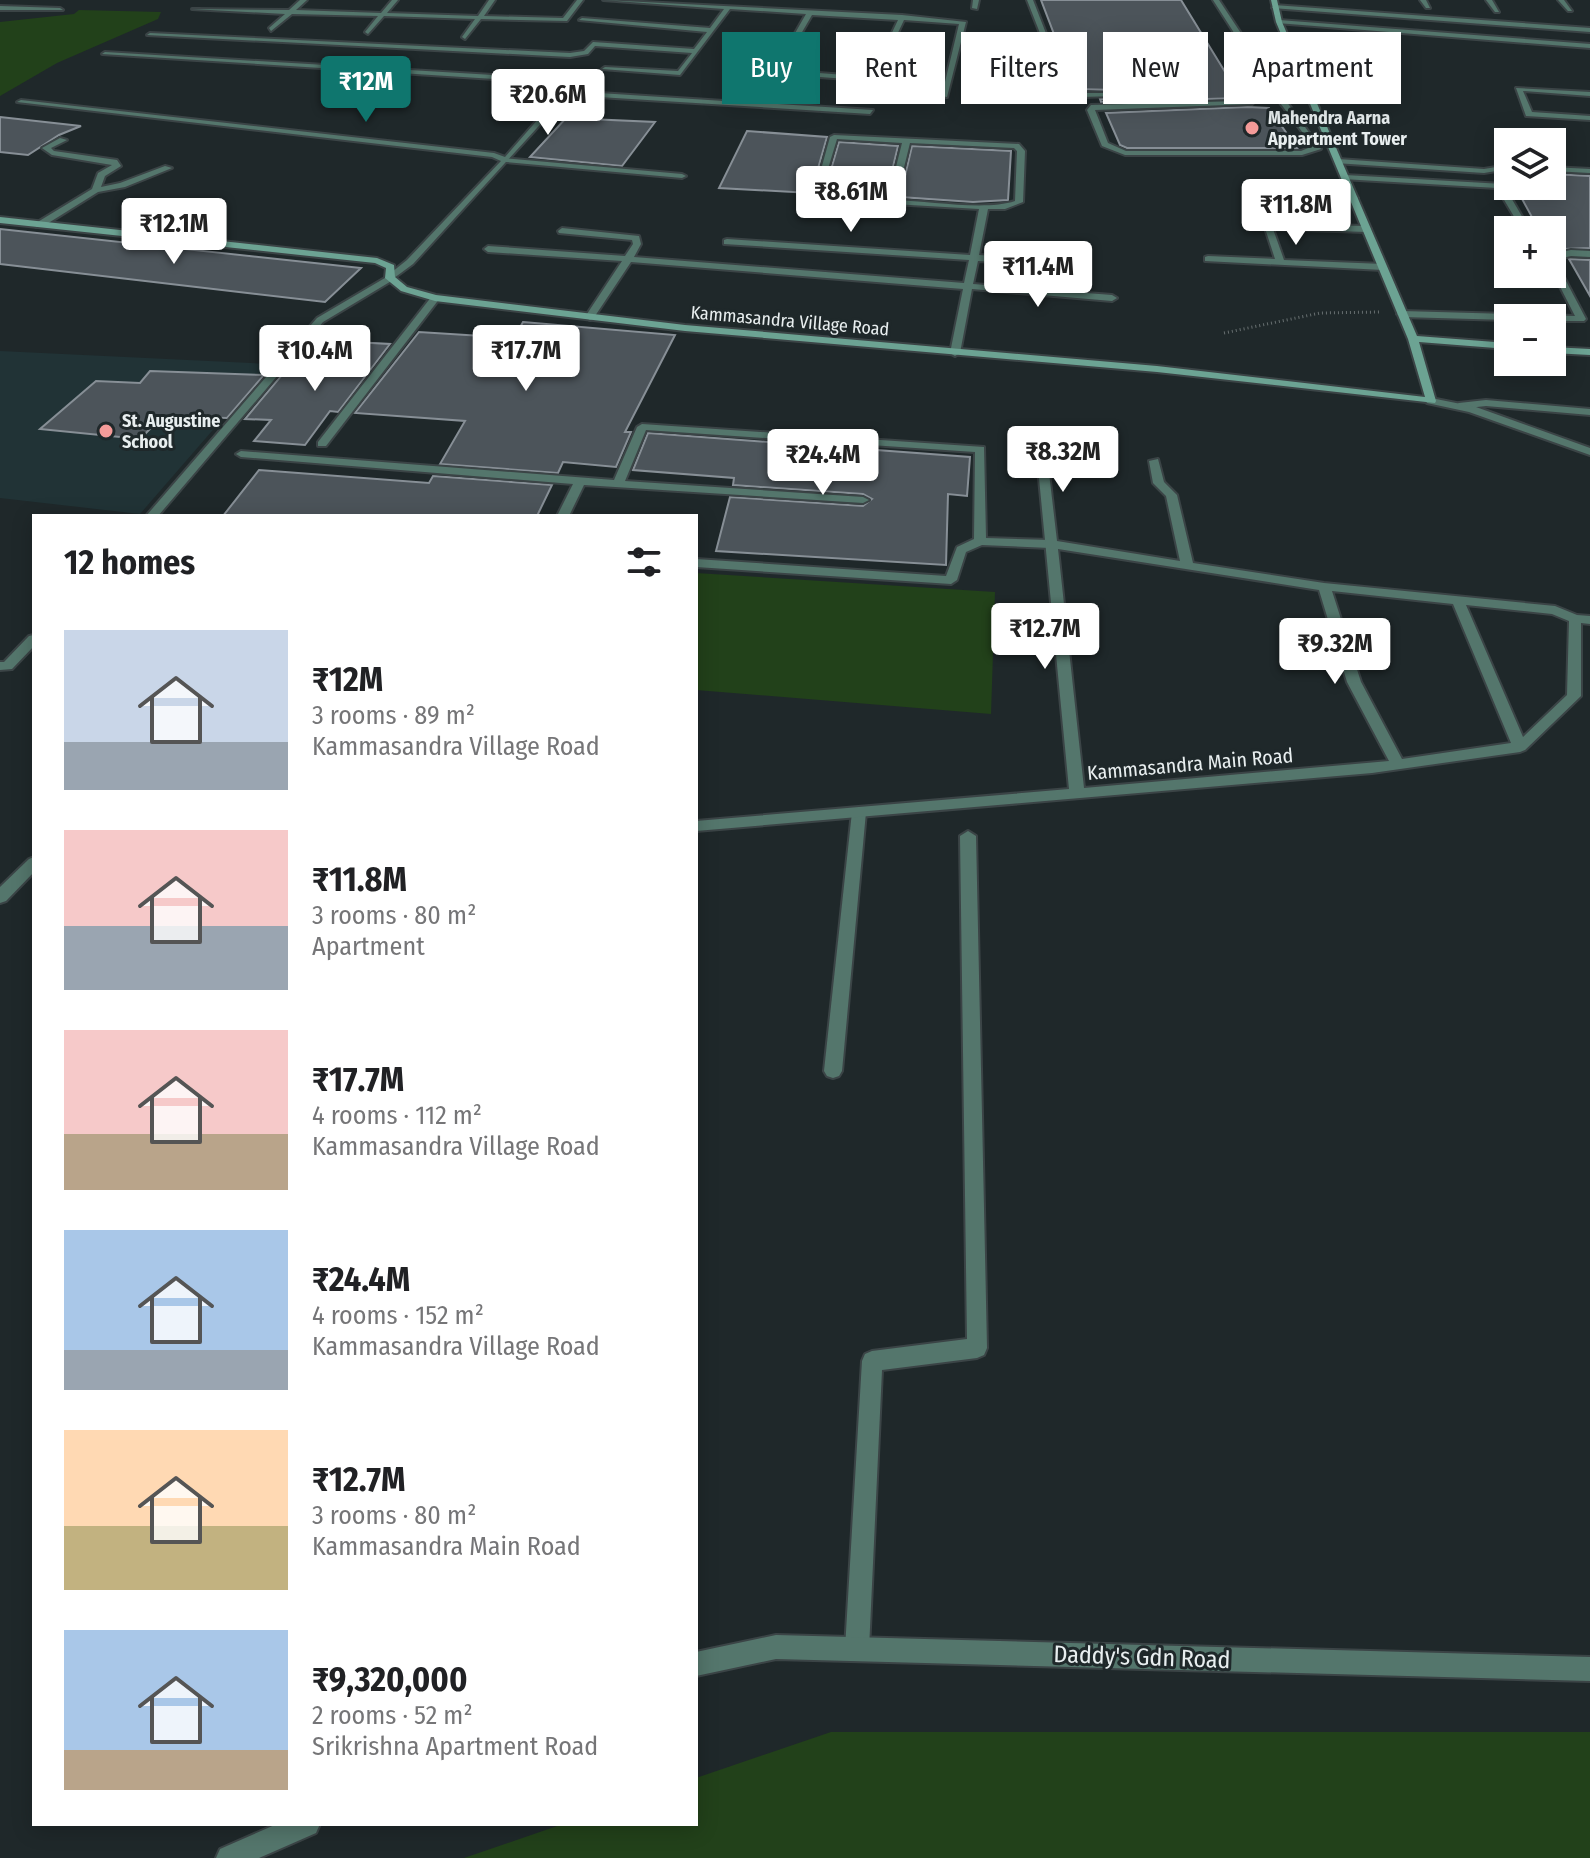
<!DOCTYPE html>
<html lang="en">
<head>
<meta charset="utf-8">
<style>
	:root { --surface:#fff; --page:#f2f2f2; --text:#202124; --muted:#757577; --accent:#0f766e }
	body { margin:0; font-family:"Fira Sans Condensed",sans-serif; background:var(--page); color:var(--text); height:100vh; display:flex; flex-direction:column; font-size:30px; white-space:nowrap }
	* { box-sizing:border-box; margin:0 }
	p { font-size:26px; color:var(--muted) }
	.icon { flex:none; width:44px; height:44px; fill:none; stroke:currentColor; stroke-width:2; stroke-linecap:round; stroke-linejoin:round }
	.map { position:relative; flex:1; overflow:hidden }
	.drawer { position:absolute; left:32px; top:514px; width:666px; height:1312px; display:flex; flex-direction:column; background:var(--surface); border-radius:0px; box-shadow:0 4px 20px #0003 }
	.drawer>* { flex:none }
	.banner { position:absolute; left:722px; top:32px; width:748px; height:72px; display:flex; gap:16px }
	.buttons { position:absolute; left:1494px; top:128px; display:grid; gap:16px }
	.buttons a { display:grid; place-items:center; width:72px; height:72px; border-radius:0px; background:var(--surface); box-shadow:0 4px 20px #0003; font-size:40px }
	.price { position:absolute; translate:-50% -68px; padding:0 18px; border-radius:8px; background:#fff; color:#222; font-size:26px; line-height:52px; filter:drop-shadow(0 2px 4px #0008) }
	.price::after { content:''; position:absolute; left:50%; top:48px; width:24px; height:18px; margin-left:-12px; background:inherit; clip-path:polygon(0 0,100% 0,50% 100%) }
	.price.active { background:var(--accent); color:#fff }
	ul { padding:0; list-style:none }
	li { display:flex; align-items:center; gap:24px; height:200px; padding:0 32px }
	li span { display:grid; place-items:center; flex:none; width:224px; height:160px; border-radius:0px; color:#555 }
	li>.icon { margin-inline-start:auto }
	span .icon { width:96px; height:96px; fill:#fffc; stroke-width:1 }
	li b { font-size:34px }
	h2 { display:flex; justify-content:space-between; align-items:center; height:96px; padding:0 32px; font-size:34px }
	.tag { padding:0 28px; border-radius:0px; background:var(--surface); box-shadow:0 4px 20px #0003; font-size:28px; line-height:72px }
	.tag.active { background:var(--accent); color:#fff }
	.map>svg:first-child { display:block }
	.built { fill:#213336 }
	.green { fill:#22411a }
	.building { fill:#4c545a; stroke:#878f96; stroke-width:2; fill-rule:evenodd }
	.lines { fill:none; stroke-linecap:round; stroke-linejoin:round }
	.lane-casing { stroke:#3b4446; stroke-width:4 }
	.street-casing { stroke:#3b4446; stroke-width:4 }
	.secondary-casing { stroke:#3b4446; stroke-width:4 }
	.path { stroke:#676f70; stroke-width:3; stroke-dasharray:1 3; stroke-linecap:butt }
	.lane { fill:#54766c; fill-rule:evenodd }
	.street { fill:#54766c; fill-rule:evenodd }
	.secondary { fill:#6ca393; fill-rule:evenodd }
	.poi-dot { fill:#f59b99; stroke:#1f282a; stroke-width:3 }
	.labels { text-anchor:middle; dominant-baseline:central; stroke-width:6; stroke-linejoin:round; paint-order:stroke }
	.far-poi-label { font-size:18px; font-weight:bold; fill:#e8eeef; stroke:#1f282a; text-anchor:start }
	.far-street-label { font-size:18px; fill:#e8eeef; stroke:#1f282a }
	.street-label { font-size:20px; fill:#e8eeef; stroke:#1f282a }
	.near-street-label { font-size:24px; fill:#e8eeef; stroke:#1f282a }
</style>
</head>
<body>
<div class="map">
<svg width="1590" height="1858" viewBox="0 0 1590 1858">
	<rect width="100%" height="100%" fill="#1f282a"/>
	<!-- built -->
	<polygon class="built" points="0,351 270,364 140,514 0,498"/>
	<!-- green -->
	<g class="green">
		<polygon points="79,10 161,12 158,19 57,63 0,96 0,22 74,14"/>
		<polygon points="696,573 995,592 991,714 696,690"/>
		<polygon points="831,1732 1590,1732 1590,1858 464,1858 563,1824 696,1824 696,1778"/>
	</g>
	<!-- building -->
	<g class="building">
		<path d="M1041,0H1181L1241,98L1101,102L1100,99H1119L1122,94L1117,90L1075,89ZM1145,39L1159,45L1187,95L1186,98L1175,96L1149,50L1145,49L1129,51L1151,94L1148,98L1139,97L1116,51L1123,42Z"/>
		<polygon points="1247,107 1269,108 1297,148 1127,148 1120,145 1106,113"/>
		<polygon points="0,117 81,126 59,135 28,155 0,152"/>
		<polygon points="566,118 655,122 622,166 530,157"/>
		<polygon points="747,131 827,137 811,193 719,188"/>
		<polygon points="839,142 898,146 886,196 842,194 825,190"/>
		<polygon points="912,146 1011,151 1008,200 973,202 900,197"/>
		<polygon points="1552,174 1590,176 1590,248 1563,249 1560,243 1552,243 1552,230 1539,230 1515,186 1552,186"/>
		<polygon points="0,229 361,268 325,302 0,264"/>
		<polygon points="1569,259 1590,260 1590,296"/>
		<polygon points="523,322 675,335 625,432 631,432 616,467 563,462 558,473 440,464 465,421 355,413 419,332 514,338"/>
		<polygon points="334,341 390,344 338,412 330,411 305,445 254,441 271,420 245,419 281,376 305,376"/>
		<polygon points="150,371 264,375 227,418 163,416 140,439 40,429 96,381 140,383"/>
		<polygon points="648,433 970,457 967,496 948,494 946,565 716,551 730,497 863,506 872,499 863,494 733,485 734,478 633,470"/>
		<polygon points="259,470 429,483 433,476 552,485 537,516 223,516"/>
	</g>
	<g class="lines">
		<defs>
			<g id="lane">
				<polygon points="60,138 67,140 51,148 54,151 117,160 121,166 105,176 101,187 120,183 165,166 172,168 125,187 98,192 42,227 36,227 36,223 92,189 98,173 112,165 52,155 42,148"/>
				<polygon points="503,158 682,174 686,176 682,178 506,162"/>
				<polygon points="390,275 393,276 393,280 323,322 158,516 146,516 317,318"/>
				<polygon points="432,296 440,298 326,446 318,446 318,442"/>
				<polygon points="1486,400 1590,409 1590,415 1486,406 1459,409 1454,406 1459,403"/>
				<polygon points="642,424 984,447 986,538 1050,540 1056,544 1050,548 982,545 966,552 957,580 951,584 696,567 696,559 946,576 957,547 974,539 975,452 646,430 625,481 863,497 869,500 863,503 584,485 569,516 557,516 573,484 241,457 236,454 241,451 614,480 637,427"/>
				<polygon points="34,635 34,646 12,669 0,670 0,662 4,662 29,636"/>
				<polygon points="859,807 866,812 842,1071 839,1076 833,1078 827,1076 824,1071 852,812"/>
				<polygon points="968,831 976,836 987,1348 984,1355 977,1358 882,1370 869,1649 865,1657 857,1661 849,1657 845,1649 862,1361 865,1354 872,1351 967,1339 960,836"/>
			</g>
			<g id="street">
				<polygon points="300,0 307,0 296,10 381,13 392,0 398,0 387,13 478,16 489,0 495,0 484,16 563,18 577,0 583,0 567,21 481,19 465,39 462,37 475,19 384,16 368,34 365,32 378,16 292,14 271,31 269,28 285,14 192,9 289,10"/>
				<path d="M603,0L902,15L966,22L947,97L941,96L944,86L778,74L762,103L873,110L870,114L567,95L413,264L390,281L387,280V276L407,260L501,161L492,157L17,102L21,100L494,153L505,157L561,93L557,83L102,54L105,52L560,79L568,91L755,103L806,14L730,9L680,75L602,69L605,67L678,71L692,53L595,46L588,54L570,57L147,35L150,33L570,53L584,51L593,42L694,49L707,32L579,20L582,18L710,28L724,9ZM812,15L898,20L871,77L780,70ZM904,20L959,24L945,82L877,77Z"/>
				<polygon points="973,0 979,0 977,9 972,8"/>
				<polygon points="1027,0 1033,0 1068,90 1079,93 1117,93 1119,96 1079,97 1063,92"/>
				<polygon points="1213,0 1219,0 1281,94 1321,149 1302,155 1125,155 1102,146 1087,110 1091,105 1240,101 1250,100 1257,93 1261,95 1252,104 1095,110 1108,143 1126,151 1301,151 1313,146 1274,95"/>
				<polygon points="1420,0 1426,0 1430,8 1426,8"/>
				<polygon points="1486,0 1492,0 1499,12 1495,12"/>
				<polygon points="1558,0 1564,0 1572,11 1568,11"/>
				<polygon points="1274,5 1590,28 1590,32 1272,8"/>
				<polygon points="0,6 60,8 63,10 0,10"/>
				<polygon points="1279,20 1590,44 1590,48 1277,23"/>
				<polygon points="1145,42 1156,46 1184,96 1178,95 1151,48 1145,46 1127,48 1125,50 1148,95 1142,96 1119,50 1123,45"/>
				<polygon points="1516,88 1590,92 1590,96 1523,91 1532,112 1590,116 1590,120 1526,116"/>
				<path d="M834,135L1019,144L1025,151L1023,202L1005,209H988L979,255L1074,261L1078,264L1074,267L978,261L973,284L1112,295L1117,298L1112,301L972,289L960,353L955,356L950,353L963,289L631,262L593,319L590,320L585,317L622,261L488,252L484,249L488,246L625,256L633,244L632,240L559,233L558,231L562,228L639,236L641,244L634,257L964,283L969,260L724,244V240L727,239L970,255L979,209L842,201L814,195L830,137ZM837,139L902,143L888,199L842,197L821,192ZM910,143L1014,148L1017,151L1015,201C986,211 928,201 896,200Z"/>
				<polygon points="1338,159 1484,169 1508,165 1508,169 1484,173 1335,163"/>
				<polygon points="1552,167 1590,169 1590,173 1552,171"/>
				<polygon points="1345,175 1503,184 1530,230 1522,230 1497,188 1342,179"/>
				<polygon points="1265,193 1354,196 1358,198 1354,200 1266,197 1263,198 1272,224 1367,226 1371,229 1367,232 1273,229 1284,260 1383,264 1387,267 1383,270 1205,261 1205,257 1208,256 1275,259 1255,197"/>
				<polygon points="1571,250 1590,251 1590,257 1571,256 1553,260 1556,262 1586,319 1584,321 1552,321 1552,318 1508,320 1402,317 1397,314 1402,311 1575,316 1552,271 1552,254"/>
				<polygon points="1431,398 1476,407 1590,448 1590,455 1469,412 1427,403 1426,401"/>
				<path d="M1041,444L1046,447L1057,541L1180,561L1166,496L1153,483L1149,461L1158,459L1164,482L1177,495L1193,563L1324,583L1555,606L1577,615L1590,616V624L1581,623V696L1525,750L1520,752L1372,773L696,831V821L1069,789L1036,447ZM1058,549L1319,590L1347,682L1389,761L1084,788ZM1332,591L1453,604L1511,743L1402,759L1361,682ZM1466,605L1552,614L1569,621L1567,695L1523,737Z"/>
				<polygon points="34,857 34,872 6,901 0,903 0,887 29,859"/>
				<polygon points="776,1635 1590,1657 1590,1681 776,1659 696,1676 696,1652"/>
				<polygon points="277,1824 320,1824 316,1833 259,1858 216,1858 220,1849"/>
			</g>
			<g id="secondary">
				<polygon points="1271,0 1277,0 1282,22 1417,336 1508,343 1508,349 1419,342 1436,401 1435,403 1157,372 685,331 435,301 401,291 385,278 386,268 375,263 0,223 0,217 377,258 394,265 395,277 407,287 436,295 685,325 1157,366 1425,397 1408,339 1276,22"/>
				<polygon points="1552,347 1590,349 1590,355 1552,353"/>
			</g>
		</defs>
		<!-- lane casing -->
		<use href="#lane" class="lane-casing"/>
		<!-- street casing -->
		<use href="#street" class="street-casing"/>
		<!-- secondary casing -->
		<use href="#secondary" class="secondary-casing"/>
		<!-- path -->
		<polyline class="path" points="1224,333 1320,313 1380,312"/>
		<!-- lane -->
		<use href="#lane" class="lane"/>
		<!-- street -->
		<use href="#street" class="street"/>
		<!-- secondary -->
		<use href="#secondary" class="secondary"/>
	</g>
	<!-- markers -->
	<g class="poi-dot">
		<circle cx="1252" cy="128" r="8"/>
		<circle cx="106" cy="431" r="8"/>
	</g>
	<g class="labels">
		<!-- far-poi labels -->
		<g class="far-poi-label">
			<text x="1268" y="118">Mahendra Aarna<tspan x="1268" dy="21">Appartment Tower</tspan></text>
			<text x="122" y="421">St. Augustine<tspan x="122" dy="21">School</tspan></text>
		</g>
		<!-- far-street labels -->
		<g class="far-street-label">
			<text transform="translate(790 321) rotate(5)">Kammasandra Village Road</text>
		</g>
		<!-- street labels -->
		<g class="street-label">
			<text transform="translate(1190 764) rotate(-5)">Kammasandra Main Road</text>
		</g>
		<!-- near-street labels -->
		<g class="near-street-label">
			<text transform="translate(1142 1657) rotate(2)">Daddy's Gdn Road</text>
		</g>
	</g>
</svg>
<div class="buttons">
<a><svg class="icon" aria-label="layers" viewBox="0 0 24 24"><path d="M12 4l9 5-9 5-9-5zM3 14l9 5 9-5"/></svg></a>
<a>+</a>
<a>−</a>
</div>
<b class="price active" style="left:366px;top:124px">₹12M</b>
<b class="price" style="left:548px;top:137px">₹20.6M</b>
<b class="price" style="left:851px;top:234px">₹8.61M</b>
<b class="price" style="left:1296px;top:247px">₹11.8M</b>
<b class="price" style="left:174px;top:266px">₹12.1M</b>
<b class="price" style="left:1038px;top:309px">₹11.4M</b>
<b class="price" style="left:315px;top:393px">₹10.4M</b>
<b class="price" style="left:526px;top:393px">₹17.7M</b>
<b class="price" style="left:1063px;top:494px">₹8.32M</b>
<b class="price" style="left:823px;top:497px">₹24.4M</b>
<b class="price" style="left:1045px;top:671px">₹12.7M</b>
<b class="price" style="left:1335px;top:686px">₹9.32M</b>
<div class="banner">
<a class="tag active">Buy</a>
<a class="tag">Rent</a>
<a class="tag">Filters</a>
<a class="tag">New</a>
<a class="tag">Apartment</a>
</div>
<section class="drawer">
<h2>12 homes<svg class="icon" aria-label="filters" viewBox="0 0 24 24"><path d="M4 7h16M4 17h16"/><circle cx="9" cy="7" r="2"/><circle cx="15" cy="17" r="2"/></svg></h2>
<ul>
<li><span style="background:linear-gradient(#c9d6e8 70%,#9aa5b1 0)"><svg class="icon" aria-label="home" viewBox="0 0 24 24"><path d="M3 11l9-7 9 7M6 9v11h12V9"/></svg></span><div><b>₹12M</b><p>3 rooms · 89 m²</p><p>Kammasandra Village Road</p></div></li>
<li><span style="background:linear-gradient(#f6c9c9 60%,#9aa5b1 0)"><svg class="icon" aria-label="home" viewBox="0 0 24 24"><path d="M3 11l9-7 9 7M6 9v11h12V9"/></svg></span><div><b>₹11.8M</b><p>3 rooms · 80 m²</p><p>Apartment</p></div></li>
<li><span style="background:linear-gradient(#f6c9c9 65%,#b9a48a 0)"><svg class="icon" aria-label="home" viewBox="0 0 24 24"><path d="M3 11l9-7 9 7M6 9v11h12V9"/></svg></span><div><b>₹17.7M</b><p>4 rooms · 112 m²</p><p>Kammasandra Village Road</p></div></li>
<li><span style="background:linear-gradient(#a9c7e8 75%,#9aa5b1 0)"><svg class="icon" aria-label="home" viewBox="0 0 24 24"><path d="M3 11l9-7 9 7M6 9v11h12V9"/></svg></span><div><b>₹24.4M</b><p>4 rooms · 152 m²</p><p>Kammasandra Village Road</p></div></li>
<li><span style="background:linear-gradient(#ffd9b3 60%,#c2b280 0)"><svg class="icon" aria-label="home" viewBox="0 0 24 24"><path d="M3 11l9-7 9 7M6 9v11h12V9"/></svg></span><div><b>₹12.7M</b><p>3 rooms · 80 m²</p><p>Kammasandra Main Road</p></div></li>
<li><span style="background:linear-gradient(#a9c7e8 75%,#b9a48a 0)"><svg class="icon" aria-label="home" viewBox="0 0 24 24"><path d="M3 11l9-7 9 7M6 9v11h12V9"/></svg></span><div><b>₹9,320,000</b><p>2 rooms · 52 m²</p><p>Srikrishna Apartment Road</p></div></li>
</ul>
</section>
</div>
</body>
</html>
